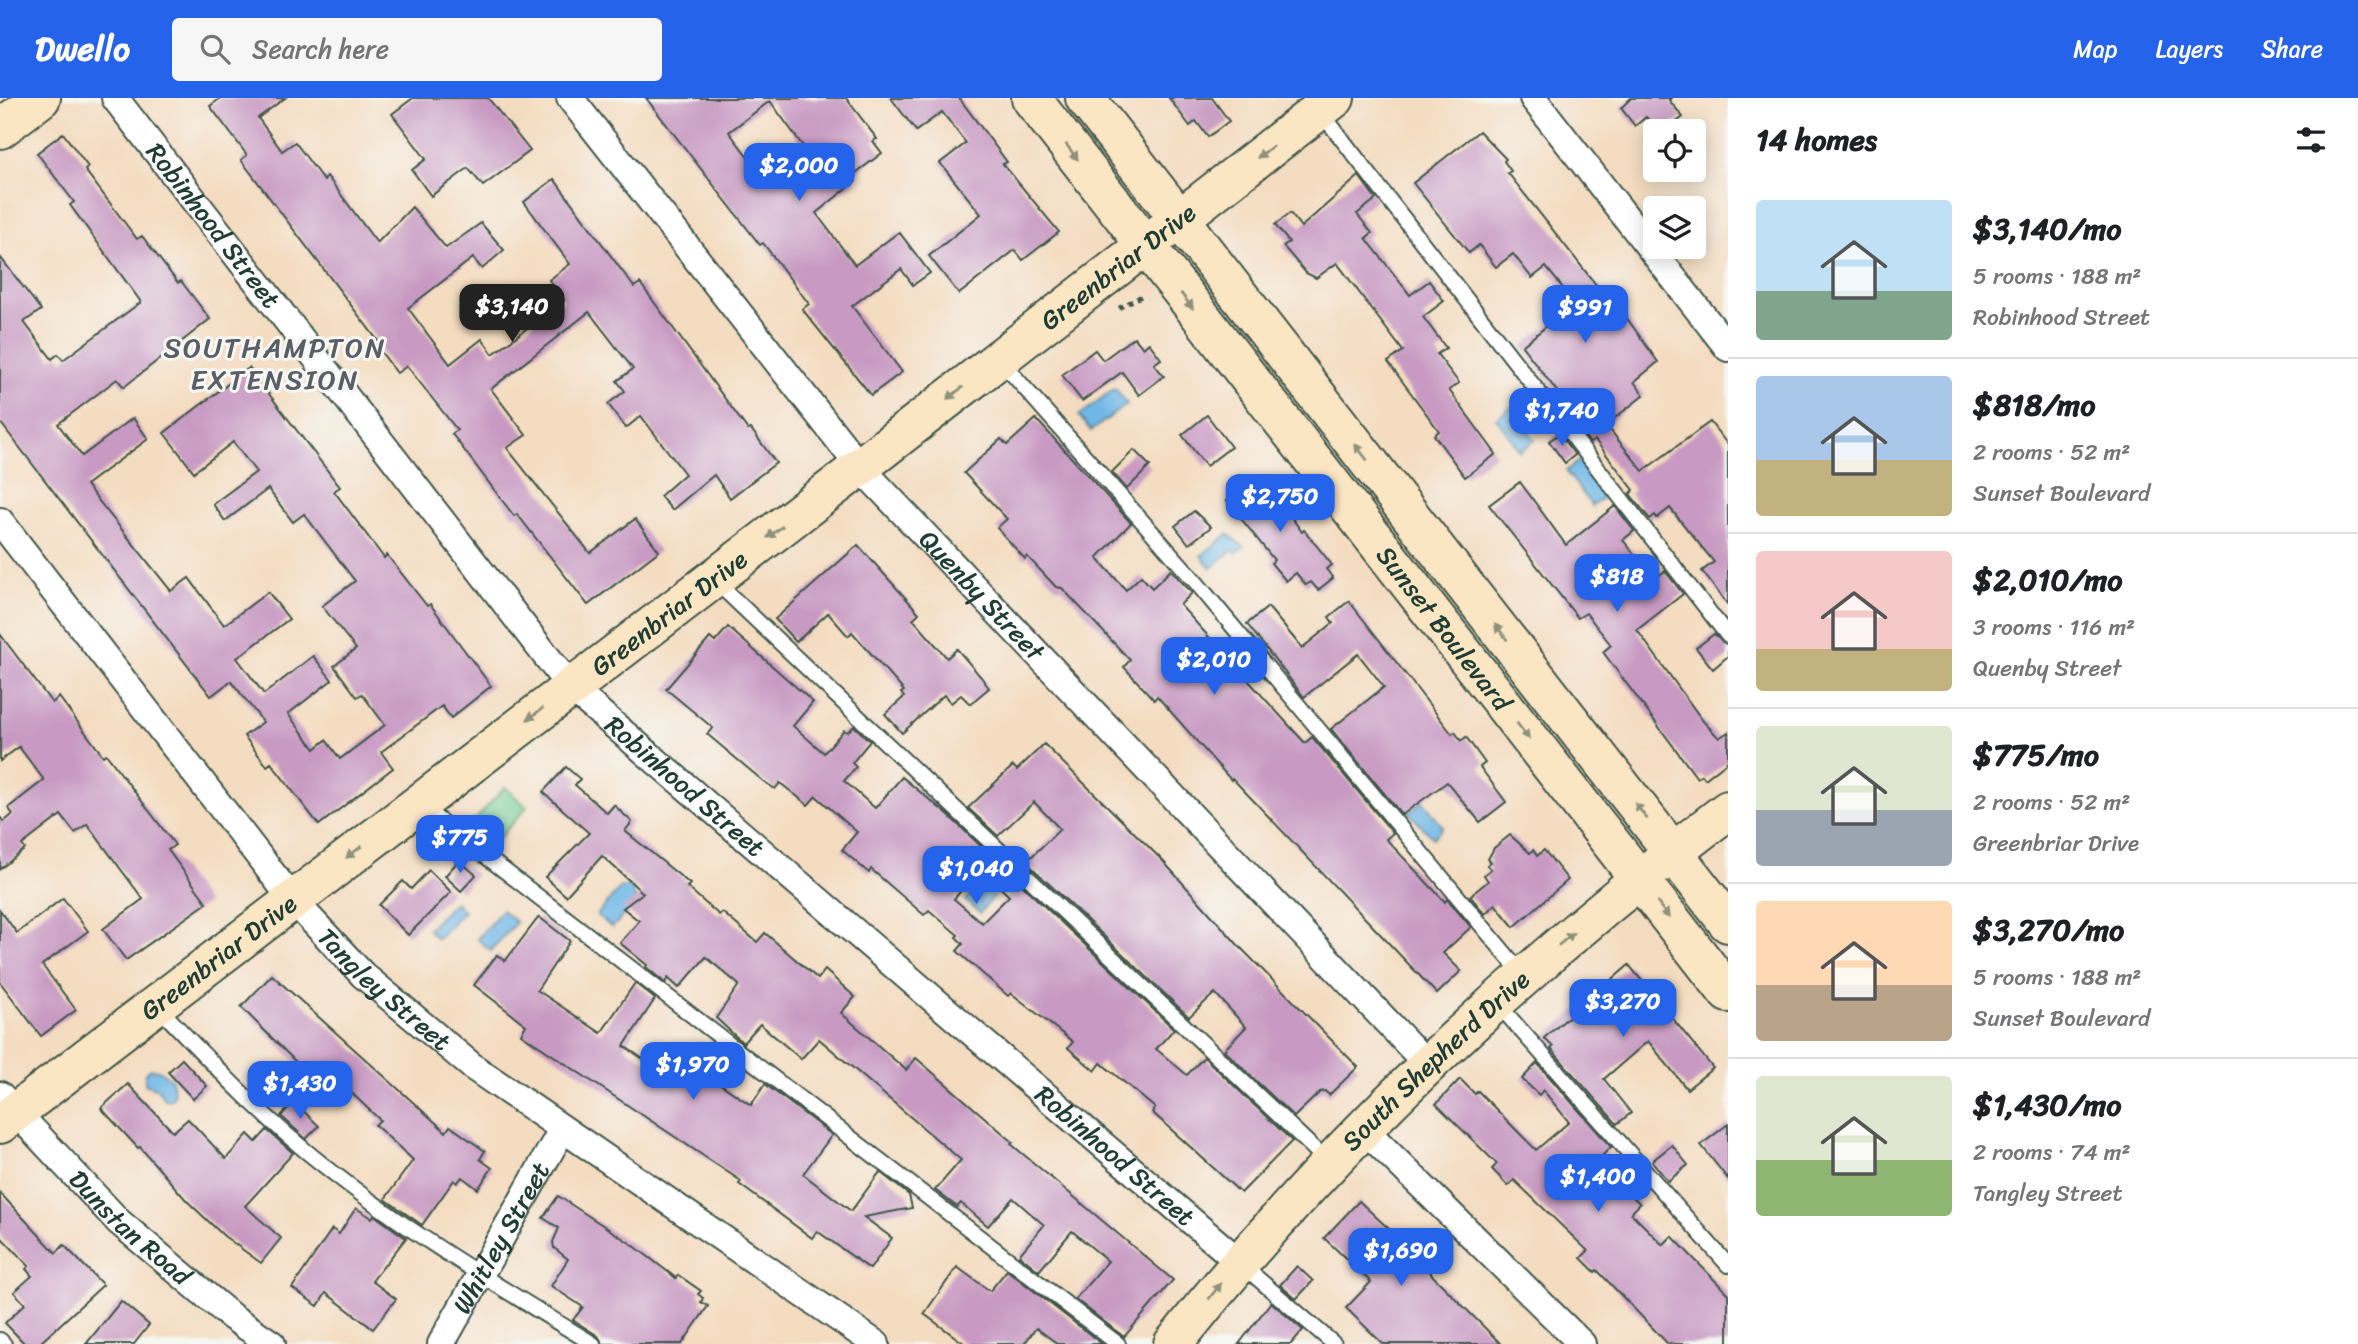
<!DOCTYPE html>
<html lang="en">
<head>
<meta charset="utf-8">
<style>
	:root { --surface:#fff; --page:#f6f6f6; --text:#202124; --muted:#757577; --line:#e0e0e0; --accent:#2563eb }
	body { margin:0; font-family:Sriracha,sans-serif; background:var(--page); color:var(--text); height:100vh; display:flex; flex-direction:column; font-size:26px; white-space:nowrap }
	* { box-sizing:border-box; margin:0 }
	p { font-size:23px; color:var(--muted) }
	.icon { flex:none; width:38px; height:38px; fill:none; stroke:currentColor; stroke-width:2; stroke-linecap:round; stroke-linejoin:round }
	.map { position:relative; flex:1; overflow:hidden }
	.sheet { display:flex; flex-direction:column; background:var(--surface); width:630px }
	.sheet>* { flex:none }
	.tools { position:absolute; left:1643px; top:21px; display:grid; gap:14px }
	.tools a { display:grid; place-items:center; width:63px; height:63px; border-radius:7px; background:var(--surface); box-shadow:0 4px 18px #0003; font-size:35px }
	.price { position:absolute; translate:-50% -60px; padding:0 16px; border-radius:14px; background:var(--accent); color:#fff; font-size:23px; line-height:46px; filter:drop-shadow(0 2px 4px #0008) }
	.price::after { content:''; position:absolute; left:50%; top:42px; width:21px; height:16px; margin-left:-10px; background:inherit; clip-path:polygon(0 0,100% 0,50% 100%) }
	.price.active { background:#222; color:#fff }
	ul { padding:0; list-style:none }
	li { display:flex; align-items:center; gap:21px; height:175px; padding:0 28px }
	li+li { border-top:2px solid var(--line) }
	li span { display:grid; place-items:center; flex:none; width:196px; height:140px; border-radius:7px; color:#555 }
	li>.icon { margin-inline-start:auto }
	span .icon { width:84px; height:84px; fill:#fffc; stroke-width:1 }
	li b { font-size:30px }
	h2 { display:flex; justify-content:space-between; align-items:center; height:84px; padding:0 28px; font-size:30px }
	header { display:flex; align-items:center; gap:42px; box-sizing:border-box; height:98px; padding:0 35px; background:var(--accent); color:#fff }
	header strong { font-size:33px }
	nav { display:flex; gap:38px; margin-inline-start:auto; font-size:24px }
	.search { width:490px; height:63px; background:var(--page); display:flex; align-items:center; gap:18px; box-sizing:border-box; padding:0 24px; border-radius:7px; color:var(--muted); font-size:26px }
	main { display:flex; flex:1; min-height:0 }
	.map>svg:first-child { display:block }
	.green { fill:#73cc93; stroke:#498464; stroke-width:2 }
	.water { fill:#70b7e7; stroke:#487a8e; stroke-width:2 }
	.building { fill:#c89ac3; fill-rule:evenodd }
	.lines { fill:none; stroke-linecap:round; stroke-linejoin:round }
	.lane-casing { stroke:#3f5549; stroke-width:18 }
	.street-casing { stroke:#3f5549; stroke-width:30 }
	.secondary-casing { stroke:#3f5549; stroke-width:42 }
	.path { stroke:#3f5549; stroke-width:4.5; stroke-dasharray:5 5; stroke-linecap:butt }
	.lane { stroke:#fff; stroke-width:14 }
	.street { stroke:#fff; stroke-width:26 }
	.secondary { stroke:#fbe6c4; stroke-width:38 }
	.oneway { fill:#8d927c }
	.labels { text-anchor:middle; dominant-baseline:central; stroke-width:6; stroke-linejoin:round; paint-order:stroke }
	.street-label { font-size:26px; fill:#1f3d34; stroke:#f6f6f2 }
	.neighbourhood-label { font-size:28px; letter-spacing:2px; fill:#5a5e66; stroke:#f6f6f2 }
</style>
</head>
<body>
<header>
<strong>Dwello</strong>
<div class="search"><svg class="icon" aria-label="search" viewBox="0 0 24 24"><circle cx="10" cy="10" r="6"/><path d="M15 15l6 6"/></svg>Search here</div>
<nav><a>Map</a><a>Layers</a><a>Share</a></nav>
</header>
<main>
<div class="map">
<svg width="1728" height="1246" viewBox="0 0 1728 1246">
	<rect width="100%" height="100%" fill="#f6f6f2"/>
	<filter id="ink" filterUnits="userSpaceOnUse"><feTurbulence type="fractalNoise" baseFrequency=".0143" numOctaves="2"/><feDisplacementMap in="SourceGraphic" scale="14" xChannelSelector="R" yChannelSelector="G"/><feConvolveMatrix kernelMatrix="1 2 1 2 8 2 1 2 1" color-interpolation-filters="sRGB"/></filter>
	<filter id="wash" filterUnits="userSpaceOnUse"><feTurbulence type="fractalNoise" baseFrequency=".00686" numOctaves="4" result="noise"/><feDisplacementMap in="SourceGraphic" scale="28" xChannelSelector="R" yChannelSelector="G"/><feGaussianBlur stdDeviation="1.57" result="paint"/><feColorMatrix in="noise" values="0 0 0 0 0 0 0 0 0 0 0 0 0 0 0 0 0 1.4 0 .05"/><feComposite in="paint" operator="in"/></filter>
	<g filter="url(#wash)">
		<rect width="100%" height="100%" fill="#f4dcc0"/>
		<!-- green -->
		<polygon class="green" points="505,689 527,709 497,743 475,722"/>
		<!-- water -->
		<g class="water">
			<polygon points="1115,290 1127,306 1091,333 1079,318"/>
			<polygon points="1511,309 1535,342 1520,353 1496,320"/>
			<polygon points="1582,361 1608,396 1592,408 1566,373"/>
			<polygon points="1228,436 1244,449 1236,455 1233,452 1211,470 1201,458"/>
			<polygon points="1423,703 1443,729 1433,740 1409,715"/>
			<polygon points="983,783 997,795 980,815 965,803"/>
			<polygon points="621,789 631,789 636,803 612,830 597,817"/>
			<polygon points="455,804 464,813 437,841 428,831"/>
			<polygon points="502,812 516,824 491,853 477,841"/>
			<polygon points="150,971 159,972 172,982 174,997 172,1001 165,1002 158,991 145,986 145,976"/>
		</g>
		<g id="blocks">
			<!-- building -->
			<g class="building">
				<polygon points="221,0 285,0 258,20 282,53 295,44 324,83 327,78 377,145 412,109 446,150 481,125 504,152 482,171 473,160 408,210 450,266 482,241 493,256 564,202 549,182 570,166 524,104 554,81 634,189 640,185 748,332 751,331 776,365 730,400 714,377 672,412 660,398 685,376 641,318 626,330 608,306 625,293 617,283 633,271 589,214 491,291 526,337 507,350 590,455 635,421 659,453 588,507 517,416 514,418 452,336 457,332 407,268 397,275 375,246 378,243 241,62 247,57 210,8"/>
				<polygon points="413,0 488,0 530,53 483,88 468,70 431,98 412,72 426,61 392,16"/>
				<path d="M646,0H846L877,41L873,43L882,55L852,78L856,83L816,115L855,167L899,134L930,175L913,187L901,171L852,208L902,274L871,297L802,211L809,206L763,145L760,147ZM770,3L808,55L768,85L729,34Z"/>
				<polygon points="891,0 959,0 1007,64 1003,66 1059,134 1023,162 1015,152 959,196 929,158 981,116 940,65 966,45 942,14 916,33"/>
				<polygon points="1169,0 1212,0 1229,23 1208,39 1196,23 1190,28"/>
				<polygon points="1631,0 1671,0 1669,2 1683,19 1665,33 1658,33 1646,19 1635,28 1621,10"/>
				<polygon points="1479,33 1506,61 1504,63 1511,73 1508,75 1597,188 1616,205 1658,264 1634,284 1644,297 1606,327 1643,373 1710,324 1728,347 1728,507 1702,473 1714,464 1670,410 1657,420 1655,417 1650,421 1630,396 1634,392 1595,342 1590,345 1574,325 1579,322 1522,248 1575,205 1546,169 1532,180 1513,156 1496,169 1479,147 1469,155 1413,85"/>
				<polygon points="63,35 88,69 85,72 137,141 142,138 178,185 181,183 210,221 124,289 117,281 58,326 82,358 133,320 148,341 86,387 171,493 189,480 224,527 268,494 289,521 237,560 264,596 313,558 332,582 288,616 315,651 326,642 340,661 385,627 362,596 357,599 334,568 356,551 322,508 355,483 304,416 293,424 268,391 225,423 213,406 256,374 233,344 194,374 164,335 249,270 340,389 334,393 384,460 387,457 427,508 430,506 491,588 451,620 442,608 381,654 393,670 319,727 271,665 267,668 244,638 263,624 231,583 211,598 0,324 0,159 41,212 24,224 52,261 58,256 63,262 141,204 70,107 74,104 37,55"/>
				<polygon points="1359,78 1376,101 1357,116 1372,135 1366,140 1410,197 1429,183 1444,203 1423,219 1446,250 1437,256 1459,285 1449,292 1496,356 1465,379 1434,337 1439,333 1388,264 1403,253 1337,165 1316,180 1306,175 1283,148 1289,144 1275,127 1290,115 1301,129"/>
				<polygon points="1134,239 1143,250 1149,245 1161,261 1154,266 1164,278 1139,297 1122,274 1082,303 1062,277 1095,252 1103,262"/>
				<polygon points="1207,317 1231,349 1206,368 1182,337"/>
				<polygon points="1036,321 1131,425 1097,460 1126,492 1141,478 1152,490 1171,472 1192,495 1180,507 1305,645 1312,639 1393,735 1386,741 1445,804 1447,801 1471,829 1443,855 1461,873 1437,896 1232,680 1231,682 1157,598 1154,602 1124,569 1130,562 1062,490 1056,489 1027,458 1025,461 997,430 1007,421 964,375 1001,341 1007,347"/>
				<polygon points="1559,336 1575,357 1565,365 1549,343"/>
				<polygon points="1134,352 1150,368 1127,391 1112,374"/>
				<polygon points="1257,378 1262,379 1302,434 1304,432 1332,467 1326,471 1333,480 1318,492 1311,484 1306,487 1296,475 1286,483 1271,465 1274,462 1227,403"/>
				<polygon points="1520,384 1566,447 1615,408 1634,433 1623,442 1654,481 1665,473 1683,496 1637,532 1703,623 1719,640 1728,634 1728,663 1705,681 1702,677 1697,680 1603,554 1611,547 1586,515 1578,520 1489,407"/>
				<polygon points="1194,413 1211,429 1189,446 1175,428"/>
				<polygon points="858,447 919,515 913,521 947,560 957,551 981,579 989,590 970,606 961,597 951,605 944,597 902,635 885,616 904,599 901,595 904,593 852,534 848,538 828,515 796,544 775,521"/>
				<polygon points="1349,503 1452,636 1455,634 1461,643 1466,639 1485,665 1480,669 1506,704 1480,724 1447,684 1402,717 1331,631 1384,589 1358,556 1304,599 1247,526 1268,509 1302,550 1333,525 1329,519"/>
				<path d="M728,529L813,604L793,628L824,655L844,632L847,634L854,628L870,643L852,665L856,669L844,683L875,710L902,679L948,717L1174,931L1156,951L1187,977L1204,959L1292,1043L1241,1095L1152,1014L1155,1010L1101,965L1095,973L1068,950L1073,944L1011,895L1008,898L957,853L963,846L956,839L958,837L929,812L924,817L871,771L869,775L842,752L857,734L816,698L808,707L780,685L775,691L763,683L707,636L713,630L666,591L710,540L715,544ZM980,770L1009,798L982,825L954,801Z"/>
				<polygon points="0,536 52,605 59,599 103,658 106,656 175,747 168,752 207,805 126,862 103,831 143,801 87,726 75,735 61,717 22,747 25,751 0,771 0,719 4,724 13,716 8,710 44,682 19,649 0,663"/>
				<polygon points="1714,536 1728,547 1728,558 1713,571 1696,550"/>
				<polygon points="1044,646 1162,762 1239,848 1358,969 1329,997 1325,993 1320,994 1294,1019 1224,952 1246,929 1215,895 1189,919 1026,764 1060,731 1034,704 998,738 968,710 1013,668 1017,672"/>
				<polygon points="566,669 580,681 575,687 607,715 614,707 632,724 625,733 690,786 687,789 719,817 722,814 757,844 765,835 818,881 825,872 855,899 841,915 906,972 916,960 1013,1044 1011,1046 1173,1182 1124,1239 1075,1201 1108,1163 1072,1133 1039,1173 1019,1157 1044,1127 1013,1100 988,1128 961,1105 957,1109 935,1092 961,1062 819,941 801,961 760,926 743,945 716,920 739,887 706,859 679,890 668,880 665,885 646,869 647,867 620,845 639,823 623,810 643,795 602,758 566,798 545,779 589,735 543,694"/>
				<polygon points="1510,737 1530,755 1533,752 1537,758 1544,752 1568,782 1514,829 1495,806 1485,816 1470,798 1488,783 1484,777 1491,771 1487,767 1491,764 1488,761 1494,750"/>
				<polygon points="459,762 476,777 461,793 445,778"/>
				<polygon points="429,772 451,794 408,837 379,807 403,783 411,791"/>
				<polygon points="63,800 88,833 42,867 76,912 41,938 0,884 0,812 17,835"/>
				<polygon points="539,819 570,843 537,892 601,935 635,885 655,901 624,948 658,971 661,965 685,981 712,945 733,961 716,983 751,1007 765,986 832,1037 803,1076 851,1113 880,1074 909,1097 912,1110 864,1119 892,1140 870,1171 817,1133 812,1140 739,1086 741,1083 521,936 526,927 474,887 497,857 505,863"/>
				<polygon points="1629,867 1713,970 1687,991 1648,943 1604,981 1631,1015 1617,1026 1551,951 1553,949 1544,940"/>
				<polygon points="272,877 446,1034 450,1028 485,1053 480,1061 492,1070 478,1091 462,1079 457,1085 454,1082 422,1127 385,1101 413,1062 375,1027 380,1022 322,967 311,979 241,909"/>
				<polygon points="182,961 207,988 193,1001 168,974"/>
				<polygon points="1537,965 1611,1049 1598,1062 1640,1106 1631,1115 1663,1147 1672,1138 1728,1196 1728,1246 1668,1246 1597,1172 1595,1174 1581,1160 1588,1153 1514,1082 1508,1088 1492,1071 1497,1066 1436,1006 1460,981 1475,996 1478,993 1536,1052 1569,1024 1543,992 1539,997 1522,981"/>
				<polygon points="128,986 173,1034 188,1021 226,1061 248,1036 256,1044 267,1032 293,1055 245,1108 281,1140 261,1165 224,1138 187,1103 140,1049 138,1050 101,1010"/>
				<polygon points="294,1004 319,1028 306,1041 281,1018"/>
				<polygon points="1728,1026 1728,1081 1701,1047"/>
				<polygon points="1672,1047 1688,1067 1668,1083 1652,1063"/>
				<polygon points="0,1095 56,1155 64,1147 103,1187 39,1246 25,1246 5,1225 25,1206 14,1194 32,1178 26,1171 29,1168 0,1138"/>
				<polygon points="558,1098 633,1147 676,1180 678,1177 701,1193 698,1196 703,1200 701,1204 708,1208 682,1246 603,1246 598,1238 573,1222 583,1209 551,1188 568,1161 554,1150 553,1144 559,1130 543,1120"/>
				<polygon points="1359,1103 1431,1170 1428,1173 1501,1246 1383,1246 1346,1210 1371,1184 1324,1140"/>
				<polygon points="356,1110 372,1120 374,1117 406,1140 372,1183 396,1201 373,1231 326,1195 318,1208 292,1190 332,1131 339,1136"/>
				<polygon points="1297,1168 1313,1183 1296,1201 1280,1187"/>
				<polygon points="957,1169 990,1193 1007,1172 1102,1246 1058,1246 1036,1230 1024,1246 965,1246 924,1216"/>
				<polygon points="121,1203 149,1227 134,1246 86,1246"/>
				<polygon points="1271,1204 1303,1232 1291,1246 1239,1246"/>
			</g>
		</g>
	</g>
	<g filter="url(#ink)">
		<use href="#blocks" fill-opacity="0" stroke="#3f5549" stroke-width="2"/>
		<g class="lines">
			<defs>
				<g id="lane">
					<polyline points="1320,13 1728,538"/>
					<polyline points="1000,262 1195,483 1523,877"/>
					<polyline points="714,482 1329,1065"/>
					<polyline points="422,709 1118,1246"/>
					<polyline points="1496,904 1728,1167"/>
					<path d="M156,907C209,962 262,1019 322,1066C407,1134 500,1189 593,1246"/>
					<polyline points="1242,1167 1334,1246"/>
					<polyline points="0,1242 4,1246"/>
				</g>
				<g id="street">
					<path id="s1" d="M115,0L571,590L1238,1163"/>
					<path id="s2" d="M570,0L860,369L1427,966"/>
					<polyline points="1533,0 1728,250"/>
					<path id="s3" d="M0,423L292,801L363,877L473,969L876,1246"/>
					<path id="s4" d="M0,997L119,1124L232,1219L272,1246"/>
					<polyline points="1363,1030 1582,1246"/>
					<path id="s5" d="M441,1246L562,1032"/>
				</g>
				<g id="secondary">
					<path id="s6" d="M1031,0L1728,895"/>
					<polyline points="1085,0 1728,825"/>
					<polyline points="0,31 41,0"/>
					<path id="s7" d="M0,1026L860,369L1335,0"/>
					<path id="s8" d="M1173,1246C1334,1043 1522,868 1728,712"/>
				</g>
			</defs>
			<!-- lane casing -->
			<use href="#lane" class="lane-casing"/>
			<!-- street casing -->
			<use href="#street" class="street-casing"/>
			<!-- secondary casing -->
			<use href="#secondary" class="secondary-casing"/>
			<!-- path -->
			<polyline class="path" points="1119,210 1145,196"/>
			<!-- lane -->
			<use href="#lane" class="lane"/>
			<!-- street -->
			<use href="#street" class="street"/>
			<!-- secondary -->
			<use href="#secondary" class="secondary"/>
		</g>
		<!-- one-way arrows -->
		<defs><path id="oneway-solid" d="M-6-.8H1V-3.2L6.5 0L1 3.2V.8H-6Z" transform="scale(1.75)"/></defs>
		<g class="oneway">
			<use href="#oneway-solid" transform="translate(1072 54) rotate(53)"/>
			<use href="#oneway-solid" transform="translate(1265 54) rotate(143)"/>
			<use href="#oneway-solid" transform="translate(1187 203) rotate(52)"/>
			<use href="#oneway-solid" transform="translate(955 295) rotate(142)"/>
			<use href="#oneway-solid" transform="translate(1361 354) rotate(-128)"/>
			<use href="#oneway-solid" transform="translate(775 434) rotate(143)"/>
			<use href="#oneway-solid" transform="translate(1501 534) rotate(-128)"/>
			<use href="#oneway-solid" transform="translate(535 616) rotate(143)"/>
			<use href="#oneway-solid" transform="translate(1523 633) rotate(52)"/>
			<use href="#oneway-solid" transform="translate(1641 713) rotate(-128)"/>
			<use href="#oneway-solid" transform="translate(354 754) rotate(143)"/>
			<use href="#oneway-solid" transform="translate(1663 812) rotate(52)"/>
			<use href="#oneway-solid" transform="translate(1566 841) rotate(-40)"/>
			<use href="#oneway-solid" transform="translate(1215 1193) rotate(-52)"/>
		</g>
	</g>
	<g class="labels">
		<!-- street labels -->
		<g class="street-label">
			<text stroke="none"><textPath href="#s1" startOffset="161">Robinhood Street</textPath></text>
			<text stroke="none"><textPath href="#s7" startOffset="1409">Greenbriar Drive</textPath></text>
			<text stroke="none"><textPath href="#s2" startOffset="646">Quenby Street</textPath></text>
			<text stroke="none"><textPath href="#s7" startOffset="842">Greenbriar Drive</textPath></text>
			<text stroke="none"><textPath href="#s6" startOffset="672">Sunset Boulevard</textPath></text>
			<text stroke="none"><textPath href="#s1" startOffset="896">Robinhood Street</textPath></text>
			<text stroke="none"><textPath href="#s7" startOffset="275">Greenbriar Drive</textPath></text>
			<text stroke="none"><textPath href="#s3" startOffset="607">Tangley Street</textPath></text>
			<text stroke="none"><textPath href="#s8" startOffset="387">South Shepherd Drive</textPath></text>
			<text stroke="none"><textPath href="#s1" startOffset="1463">Robinhood Street</textPath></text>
			<text stroke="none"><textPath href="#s4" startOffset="186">Dunstan Road</textPath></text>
			<text stroke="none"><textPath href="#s5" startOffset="122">Whitley Street</textPath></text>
		</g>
		<!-- neighbourhood labels -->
		<g class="neighbourhood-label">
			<text x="275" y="249">SOUTHAMPTON<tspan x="275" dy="32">EXTENSION</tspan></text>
		</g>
	</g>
</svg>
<div class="tools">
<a><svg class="icon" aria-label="locate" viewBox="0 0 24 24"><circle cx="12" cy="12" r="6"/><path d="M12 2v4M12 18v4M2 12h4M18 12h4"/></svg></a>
<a><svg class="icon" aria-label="layers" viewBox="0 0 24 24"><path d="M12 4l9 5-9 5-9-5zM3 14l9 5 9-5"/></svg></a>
</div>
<b class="price" style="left:799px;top:105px">$2,000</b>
<b class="price active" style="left:512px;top:246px">$3,140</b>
<b class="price" style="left:1585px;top:247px">$991</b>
<b class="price" style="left:1562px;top:350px">$1,740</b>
<b class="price" style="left:1280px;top:436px">$2,750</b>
<b class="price" style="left:1617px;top:516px">$818</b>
<b class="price" style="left:1214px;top:599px">$2,010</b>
<b class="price" style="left:460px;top:777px">$775</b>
<b class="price" style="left:976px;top:808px">$1,040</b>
<b class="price" style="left:1623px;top:941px">$3,270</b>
<b class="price" style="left:693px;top:1004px">$1,970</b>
<b class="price" style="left:300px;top:1023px">$1,430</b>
<b class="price" style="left:1598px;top:1116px">$1,400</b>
<b class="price" style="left:1401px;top:1190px">$1,690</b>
</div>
<section class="sheet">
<h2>14 homes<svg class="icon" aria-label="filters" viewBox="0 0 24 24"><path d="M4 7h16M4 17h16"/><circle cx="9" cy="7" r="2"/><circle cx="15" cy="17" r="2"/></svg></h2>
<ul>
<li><span style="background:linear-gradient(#bfe0f5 65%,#7fa58c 0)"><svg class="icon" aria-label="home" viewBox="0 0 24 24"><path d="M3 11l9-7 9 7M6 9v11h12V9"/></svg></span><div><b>$3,140/mo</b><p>5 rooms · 188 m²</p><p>Robinhood Street</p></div></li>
<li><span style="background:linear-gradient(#a9c7e8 60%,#c2b280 0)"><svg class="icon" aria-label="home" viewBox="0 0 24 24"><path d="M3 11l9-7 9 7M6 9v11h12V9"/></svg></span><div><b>$818/mo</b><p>2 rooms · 52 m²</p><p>Sunset Boulevard</p></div></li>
<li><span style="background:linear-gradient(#f6c9c9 70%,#c2b280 0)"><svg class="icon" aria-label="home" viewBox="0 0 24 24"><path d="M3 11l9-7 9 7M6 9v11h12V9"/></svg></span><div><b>$2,010/mo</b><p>3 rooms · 116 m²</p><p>Quenby Street</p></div></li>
<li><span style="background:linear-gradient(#dfe7d0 60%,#9aa5b1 0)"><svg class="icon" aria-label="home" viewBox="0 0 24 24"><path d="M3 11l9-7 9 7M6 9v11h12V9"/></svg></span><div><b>$775/mo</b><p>2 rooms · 52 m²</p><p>Greenbriar Drive</p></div></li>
<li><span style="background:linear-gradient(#ffd9b3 60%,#b9a48a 0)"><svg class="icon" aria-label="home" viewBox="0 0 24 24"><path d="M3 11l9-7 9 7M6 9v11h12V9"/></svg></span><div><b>$3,270/mo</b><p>5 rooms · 188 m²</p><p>Sunset Boulevard</p></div></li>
<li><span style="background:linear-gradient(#dfe7d0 60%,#8fb573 0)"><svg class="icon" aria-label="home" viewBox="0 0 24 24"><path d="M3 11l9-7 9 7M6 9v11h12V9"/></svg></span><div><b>$1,430/mo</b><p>2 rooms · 74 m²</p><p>Tangley Street</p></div></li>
</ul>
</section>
</main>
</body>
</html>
